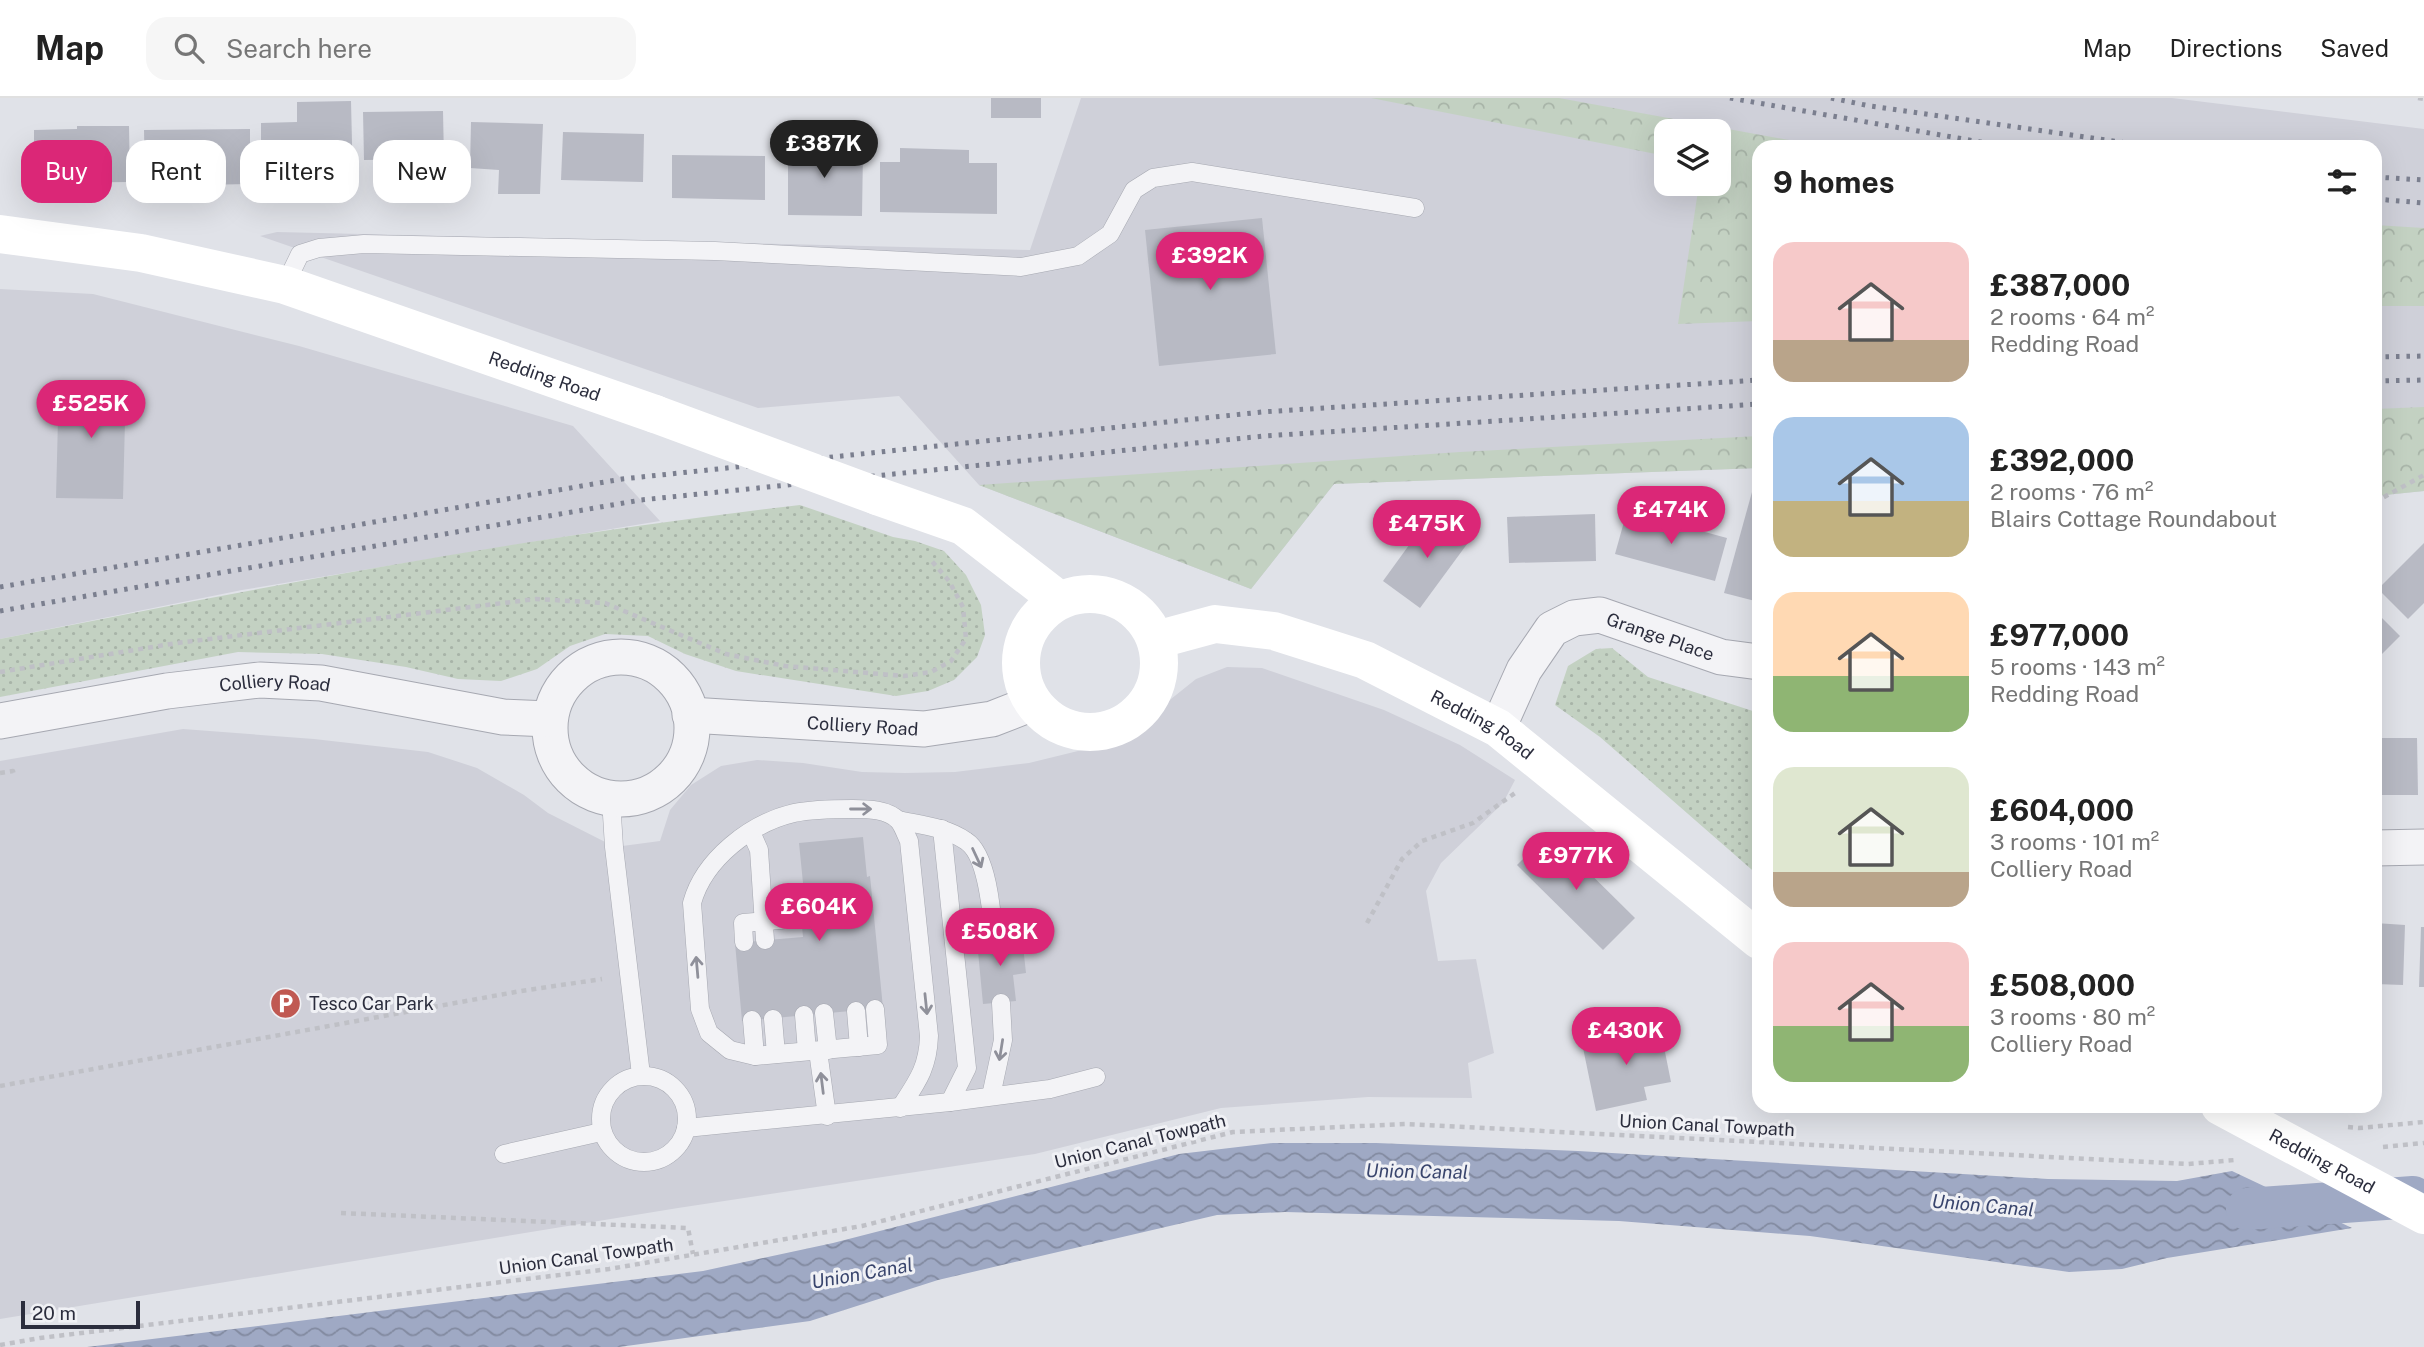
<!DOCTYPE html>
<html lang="en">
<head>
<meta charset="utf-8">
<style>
	:root { --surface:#fff; --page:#f6f6f6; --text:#222; --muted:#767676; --line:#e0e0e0; --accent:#db2777 }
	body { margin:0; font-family:"Public Sans",sans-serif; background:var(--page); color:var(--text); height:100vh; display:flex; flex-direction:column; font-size:26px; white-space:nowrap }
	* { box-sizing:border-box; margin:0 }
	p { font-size:23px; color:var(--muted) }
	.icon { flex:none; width:38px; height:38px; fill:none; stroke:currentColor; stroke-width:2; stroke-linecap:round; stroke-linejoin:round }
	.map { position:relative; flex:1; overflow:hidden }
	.sheet { position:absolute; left:1752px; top:42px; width:630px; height:973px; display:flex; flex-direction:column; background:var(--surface); border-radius:21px; box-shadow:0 7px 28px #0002 }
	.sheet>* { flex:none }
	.top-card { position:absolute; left:21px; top:42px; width:665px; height:63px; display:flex; gap:14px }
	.buttons { position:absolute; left:1654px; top:21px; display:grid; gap:14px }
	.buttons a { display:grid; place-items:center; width:77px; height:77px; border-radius:14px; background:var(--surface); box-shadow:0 7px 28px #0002; font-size:35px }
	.scale { position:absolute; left:21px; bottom:18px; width:119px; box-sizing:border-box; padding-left:7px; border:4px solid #2b2d3d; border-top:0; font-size:19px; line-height:24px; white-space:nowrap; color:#2b2d3d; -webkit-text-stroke:5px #f0f1f5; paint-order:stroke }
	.price { position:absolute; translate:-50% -60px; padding:0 16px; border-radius:24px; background:var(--accent); color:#fff; font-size:23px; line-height:46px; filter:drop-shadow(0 2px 4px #0008) }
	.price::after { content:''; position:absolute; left:50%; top:42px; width:21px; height:16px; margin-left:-10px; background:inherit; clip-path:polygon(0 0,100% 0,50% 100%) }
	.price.active { background:#222; color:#fff }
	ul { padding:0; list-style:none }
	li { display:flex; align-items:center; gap:21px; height:175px; padding:0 21px }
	li span { display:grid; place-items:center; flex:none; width:196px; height:140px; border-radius:21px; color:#555 }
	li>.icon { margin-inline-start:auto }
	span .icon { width:84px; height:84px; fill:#fffc; stroke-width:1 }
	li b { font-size:30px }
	h2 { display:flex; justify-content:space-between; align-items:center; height:84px; padding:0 21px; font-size:30px }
	.tag { padding:0 24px; border-radius:21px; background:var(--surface); box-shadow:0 7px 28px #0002; font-size:24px; line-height:63px }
	.tag.active { background:var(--accent); color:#fff }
	header { display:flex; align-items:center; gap:42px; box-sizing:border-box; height:98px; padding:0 35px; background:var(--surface); border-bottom:2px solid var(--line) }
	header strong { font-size:33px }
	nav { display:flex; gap:38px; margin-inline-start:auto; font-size:24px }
	.search { width:490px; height:63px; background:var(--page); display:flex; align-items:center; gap:18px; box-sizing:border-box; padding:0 24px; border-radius:21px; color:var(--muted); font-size:26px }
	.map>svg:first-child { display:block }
	.built { fill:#cfd0d9; fill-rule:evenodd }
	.grass { fill:url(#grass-dots) }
	.forest { fill:url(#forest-crowns) }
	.water { fill:url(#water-waves) }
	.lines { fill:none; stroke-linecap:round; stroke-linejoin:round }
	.canal { stroke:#9fa9c4; stroke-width:42 }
	.building { fill:#b8bac4 }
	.lane-casing { stroke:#a6a8b1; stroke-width:19 }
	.street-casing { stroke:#a6a8b1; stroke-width:37 }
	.path { stroke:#bfc0c6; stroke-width:4.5; stroke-dasharray:5 5; stroke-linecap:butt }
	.lane { stroke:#f3f3f6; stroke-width:18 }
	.street { stroke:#f3f3f6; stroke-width:35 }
	.secondary { stroke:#fff; stroke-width:38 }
	.rail { stroke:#7b7f8f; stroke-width:5; stroke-dasharray:3.5 7; stroke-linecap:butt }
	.secondary-bridge { stroke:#fff; stroke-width:38 }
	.oneway { stroke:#8f909a }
	.labels { text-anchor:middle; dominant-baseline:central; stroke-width:6; stroke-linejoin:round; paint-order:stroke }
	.street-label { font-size:18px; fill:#2b2d3d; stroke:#f0f1f5 }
	.poi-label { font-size:18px; fill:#2b2d3d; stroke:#f0f1f5; text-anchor:start }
	.water-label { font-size:19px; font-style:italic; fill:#39456d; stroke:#f0f1f5 }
</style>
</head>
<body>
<header>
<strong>Map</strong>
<div class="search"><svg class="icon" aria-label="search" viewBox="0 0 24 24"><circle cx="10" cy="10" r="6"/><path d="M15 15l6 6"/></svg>Search here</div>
<nav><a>Map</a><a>Directions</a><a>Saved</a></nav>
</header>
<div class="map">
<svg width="2424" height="1249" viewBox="0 0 2424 1249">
	<defs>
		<pattern id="grass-dots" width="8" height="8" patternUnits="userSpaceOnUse" patternTransform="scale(1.75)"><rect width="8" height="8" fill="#c3d1c2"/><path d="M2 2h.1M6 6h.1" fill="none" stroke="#a8b4a8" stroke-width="1.8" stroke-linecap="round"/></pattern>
		<pattern id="forest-crowns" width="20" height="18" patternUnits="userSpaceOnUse" patternTransform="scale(1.75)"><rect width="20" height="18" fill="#c3d1c2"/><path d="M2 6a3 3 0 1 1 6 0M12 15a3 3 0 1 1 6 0" fill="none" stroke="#a8b4a8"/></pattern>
		<pattern id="water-waves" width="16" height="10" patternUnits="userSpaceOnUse" patternTransform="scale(1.75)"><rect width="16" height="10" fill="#9fa9c4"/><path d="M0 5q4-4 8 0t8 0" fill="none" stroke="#828aa0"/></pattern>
	</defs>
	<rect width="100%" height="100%" fill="#e0e2e8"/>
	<!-- built -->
	<g class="built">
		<path d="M1081,0H2172L2424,31V393L2375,398V49H1759V370L1334,386L1251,491L979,387L899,298L758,310L260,138L277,134L1030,152ZM1666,33H1718V86H1666Z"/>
		<polygon points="0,191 93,196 299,248 573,328 660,423 242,492 0,541"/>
		<polygon points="1227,569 1262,570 1384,612 1460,647 1515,682 1503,705 1441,765 1426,793 1438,863 1476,861 1494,955 1468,965 1472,1000 1368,999 1221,1010 1035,1056 678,1110 0,1221 0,663 183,631 314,641 428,654 477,670 524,697 548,715 615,749 660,743 670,712 691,687 721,668 757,662 803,665 862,674 905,675 955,674 1029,665 1127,641 1150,625 1171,601 1196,581"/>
	</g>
	<!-- grass -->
	<g class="grass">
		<path d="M800,407L893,439L915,443L944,453L966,477L981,507L985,537L977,559L954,582L928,593L896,598L736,573L685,556L648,538L605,536L570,548L537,571L501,583L458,581L406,569L322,556L238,554L0,599V541C265,488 532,438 800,407Z"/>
		<polygon points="1612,550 1648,579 1759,615 1759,778 1600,639 1555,607 1568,568 1596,551"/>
	</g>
	<!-- forest -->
	<g class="forest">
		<polygon points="1371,0 1559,0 1827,49 1759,49 1759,223 1678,226 1699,86 1718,86 1718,33 1666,33 1666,58"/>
		<polygon points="2375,127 2424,130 2424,208 2375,208"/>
		<polygon points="2424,309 2424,393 2375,398 2375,311"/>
		<polygon points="1759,338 1759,370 1334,386 1251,491 979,387 1460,354"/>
	</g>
	<!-- water -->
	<polygon class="water" points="1273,1045 1376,1045 1578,1053 2048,1081 2177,1083 2232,1073 2352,1130 2167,1160 2122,1171 2069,1174 1810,1138 1619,1123 1285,1114 1217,1117 938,1182 810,1223 619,1249 87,1249 703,1173 833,1145 1179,1056"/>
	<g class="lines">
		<!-- canal -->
		<polyline class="canal" points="2247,1111 2413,1099"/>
	</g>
	<!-- building -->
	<g class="building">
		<rect x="991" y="0" width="50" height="20"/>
		<polygon points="351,3 353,86 306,86 306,71 261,72 261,25 297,24 297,4"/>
		<polygon points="443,13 444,61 364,62 363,14"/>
		<polygon points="471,24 543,26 540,96 498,96 499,72 470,70"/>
		<polygon points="77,28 129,28 130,84 34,85 34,32 77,31"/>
		<polygon points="250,31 250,86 145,88 144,32"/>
		<polygon points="563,34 644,36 643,84 561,82"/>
		<polygon points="788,44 840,45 840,52 863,52 862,118 788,117"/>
		<polygon points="900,50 969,52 969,65 997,65 997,116 880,114 880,64 900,64"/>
		<polygon points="672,57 765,58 765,102 672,100"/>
		<polygon points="1262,120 1276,256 1159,268 1145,132"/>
		<polygon points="59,282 126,284 123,401 56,400"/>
		<polygon points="1752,394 1759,395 1759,504 1724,495"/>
		<polygon points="1627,413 1727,440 1715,483 1615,456"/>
		<polygon points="1433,414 1470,442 1420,510 1383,483"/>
		<polygon points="1595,416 1596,463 1509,465 1507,419"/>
		<polygon points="2424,445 2424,505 2408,521 2378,491"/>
		<polygon points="2375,513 2400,538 2375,563"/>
		<polygon points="2375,640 2417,640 2418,697 2375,697"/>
		<polygon points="1549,735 1635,820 1603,852 1517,767"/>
		<polygon points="863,739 867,779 870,778 883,910 742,923 735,845 803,839 798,785 803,785 799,745"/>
		<polygon points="2375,825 2405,827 2403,887 2375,886"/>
		<polygon points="2421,829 2424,829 2424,889 2419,889"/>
		<polygon points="1022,839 1026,875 1013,877 1016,903 983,906 977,843"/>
		<polygon points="1660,929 1671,984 1644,989 1647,1002 1596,1013 1582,945"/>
	</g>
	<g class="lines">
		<defs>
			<g id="lane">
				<polyline points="285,187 300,156 319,150 364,146 715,153 1021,169 1078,158 1110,136 1134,92 1153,80 1192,74 1415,110"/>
				<polyline points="611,701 614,749 641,977"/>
				<path d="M898,722C921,727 946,729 966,743C988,757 992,817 994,841"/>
				<polyline points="942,731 967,970 950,1004"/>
				<polyline points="751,734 759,752 765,842"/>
				<polyline points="744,844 743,825 802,820"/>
				<path d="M875,911L878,947L755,958L730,952L709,935L700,911L692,805C704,761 751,725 794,715C813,711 834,711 853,711C868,711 888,711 899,723C903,728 906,737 909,743L929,938C928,970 917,984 900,1010"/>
				<polyline points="856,913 859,949"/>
				<polyline points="824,915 828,952"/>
				<polyline points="804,917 807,953"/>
				<polyline points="773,921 776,956"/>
				<polyline points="752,922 755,958"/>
				<polyline points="818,953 827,1018"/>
				<circle cx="644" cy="1021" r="43"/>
				<polyline points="991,998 1003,942 1001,905"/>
				<polyline points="686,1030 950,1004 1050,991 1096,979"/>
				<polyline points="504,1056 601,1034"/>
			</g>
			<g id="street">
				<circle cx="621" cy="630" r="71"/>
				<path id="s1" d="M690,617L924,631L992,621L1033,605"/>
				<path id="s2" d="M0,623L167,593L260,582L321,585L503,619L549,621"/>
				<path id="s3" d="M1498,630L1524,572L1552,531L1574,520L1600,517L1721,559L1759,564"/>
				<polyline points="2375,750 2424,749"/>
			</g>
		</defs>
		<!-- lane casing -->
		<use href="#lane" class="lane-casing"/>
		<!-- street casing -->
		<use href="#street" class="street-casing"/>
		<!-- path -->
		<g class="path">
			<polyline points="2418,0 2424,1"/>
			<polyline points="2375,404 2424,377"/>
			<polyline points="0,574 177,545 536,501 605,505 726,556 785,568 904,578 931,574 951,563 966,541 963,509 949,483 929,460"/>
			<polyline points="0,675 13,673 14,678"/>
			<polyline points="1367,825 1402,761 1422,743 1473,725 1515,695"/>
			<polyline points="0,988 521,893 602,881"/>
			<polyline points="2348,1029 2359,1030 2424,1024"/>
			<polyline points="2383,1049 2424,1045"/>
			<polyline points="341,1115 688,1130 693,1156"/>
			<polyline points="0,1247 40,1240 609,1171 862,1128 1233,1034 1405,1026 2188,1066 2235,1062"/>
		</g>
		<!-- lane -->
		<use href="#lane" class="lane"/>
		<!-- street -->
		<use href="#street" class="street"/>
		<!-- secondary -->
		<g class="secondary">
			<path id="s4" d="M0,136L141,155L285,187L655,316"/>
			<polyline points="877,398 963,428 1059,502"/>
			<circle cx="1090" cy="565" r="69"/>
			<path id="s5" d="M1156,542L1215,526L1274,533L1365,562L1498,630L1759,842"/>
		</g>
		<!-- rail -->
		<g class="rail">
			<polyline points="1730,0 2009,49"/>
			<polyline points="1831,0 1870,8 2154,49"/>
			<polyline points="2375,79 2424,82"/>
			<polyline points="2375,101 2424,105"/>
			<polyline points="2375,259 2424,258"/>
			<polyline points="2375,283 2424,282"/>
			<polyline points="0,489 622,381 1262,314 1759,282"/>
			<polyline points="0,513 641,402 1264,338 1759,306"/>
		</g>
		<!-- secondary-bridge -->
		<g class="secondary-bridge">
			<polyline points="655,316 877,398"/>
			<path id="s6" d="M2220,1008L2424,1117"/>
		</g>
	</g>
	<!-- one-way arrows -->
	<defs><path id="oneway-shaft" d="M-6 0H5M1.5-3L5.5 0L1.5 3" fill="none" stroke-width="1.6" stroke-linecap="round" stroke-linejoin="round" transform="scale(1.75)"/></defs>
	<g class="oneway">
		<use href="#oneway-shaft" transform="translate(861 711)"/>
		<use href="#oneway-shaft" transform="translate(977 760) rotate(65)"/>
		<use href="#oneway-shaft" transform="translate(697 869) rotate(-95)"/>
		<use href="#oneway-shaft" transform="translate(926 906) rotate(84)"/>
		<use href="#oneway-shaft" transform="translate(1001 952) rotate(99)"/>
		<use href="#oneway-shaft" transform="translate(822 985) rotate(-97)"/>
	</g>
	<!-- icons -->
	<defs>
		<symbol id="parking-disc" viewBox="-11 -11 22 22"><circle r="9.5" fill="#c05952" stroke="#f0f1f5"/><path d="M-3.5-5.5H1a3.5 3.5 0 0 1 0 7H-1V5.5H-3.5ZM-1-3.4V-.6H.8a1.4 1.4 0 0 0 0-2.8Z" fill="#fff"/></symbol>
	</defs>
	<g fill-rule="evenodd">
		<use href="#parking-disc" x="268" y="888" width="35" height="35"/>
	</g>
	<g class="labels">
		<!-- street labels -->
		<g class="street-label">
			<text stroke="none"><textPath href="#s4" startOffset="565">Redding Road</textPath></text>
			<text stroke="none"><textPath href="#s3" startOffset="228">Grange Place</textPath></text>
			<text stroke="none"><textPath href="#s2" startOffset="278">Colliery Road</textPath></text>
			<text stroke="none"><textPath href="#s1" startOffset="173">Colliery Road</textPath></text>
			<text stroke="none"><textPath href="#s5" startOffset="350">Redding Road</textPath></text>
			<text transform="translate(1707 1027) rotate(3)">Union Canal Towpath</text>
			<text transform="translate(1140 1043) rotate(-14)">Union Canal Towpath</text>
			<text stroke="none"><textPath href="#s6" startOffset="116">Redding Road</textPath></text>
			<text transform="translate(586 1158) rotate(-8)">Union Canal Towpath</text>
		</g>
		<!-- poi labels -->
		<g class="poi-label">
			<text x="309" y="905">Tesco Car Park</text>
		</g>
		<!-- water labels -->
		<g class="water-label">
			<text transform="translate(1417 1073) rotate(1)">Union Canal</text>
			<text transform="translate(1983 1107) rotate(5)">Union Canal</text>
			<text transform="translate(862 1175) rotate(-10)">Union Canal</text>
		</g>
	</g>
</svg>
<div class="buttons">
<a><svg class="icon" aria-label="layers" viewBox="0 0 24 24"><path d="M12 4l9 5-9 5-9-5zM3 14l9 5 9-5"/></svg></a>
</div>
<div class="scale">20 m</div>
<b class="price active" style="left:824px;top:82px">£387K</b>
<b class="price" style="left:1210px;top:194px">£392K</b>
<b class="price" style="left:91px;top:342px">£525K</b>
<b class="price" style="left:1671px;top:448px">£474K</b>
<b class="price" style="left:1427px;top:462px">£475K</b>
<b class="price" style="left:1576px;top:794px">£977K</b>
<b class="price" style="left:819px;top:845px">£604K</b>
<b class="price" style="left:1000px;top:870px">£508K</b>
<b class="price" style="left:1626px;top:969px">£430K</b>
<div class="top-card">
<a class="tag active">Buy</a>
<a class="tag">Rent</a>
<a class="tag">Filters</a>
<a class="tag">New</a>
</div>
<section class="sheet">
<h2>9 homes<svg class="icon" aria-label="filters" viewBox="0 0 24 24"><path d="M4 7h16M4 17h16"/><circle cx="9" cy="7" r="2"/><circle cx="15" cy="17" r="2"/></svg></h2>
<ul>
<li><span style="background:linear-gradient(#f6c9c9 70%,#b9a48a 0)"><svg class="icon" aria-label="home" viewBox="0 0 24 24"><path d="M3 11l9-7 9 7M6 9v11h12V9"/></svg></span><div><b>£387,000</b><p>2 rooms · 64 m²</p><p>Redding Road</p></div></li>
<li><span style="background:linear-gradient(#a9c7e8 60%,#c2b280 0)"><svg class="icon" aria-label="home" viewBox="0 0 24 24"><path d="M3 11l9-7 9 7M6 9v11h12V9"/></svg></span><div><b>£392,000</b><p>2 rooms · 76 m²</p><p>Blairs Cottage Roundabout</p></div></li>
<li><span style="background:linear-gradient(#ffd9b3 60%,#8fb573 0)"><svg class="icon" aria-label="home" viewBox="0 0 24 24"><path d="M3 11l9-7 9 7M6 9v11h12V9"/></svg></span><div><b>£977,000</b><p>5 rooms · 143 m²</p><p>Redding Road</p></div></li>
<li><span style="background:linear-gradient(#dfe7d0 75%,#b9a48a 0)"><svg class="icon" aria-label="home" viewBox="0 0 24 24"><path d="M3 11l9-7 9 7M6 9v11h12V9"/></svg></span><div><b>£604,000</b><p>3 rooms · 101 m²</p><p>Colliery Road</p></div></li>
<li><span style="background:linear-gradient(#f6c9c9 60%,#8fb573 0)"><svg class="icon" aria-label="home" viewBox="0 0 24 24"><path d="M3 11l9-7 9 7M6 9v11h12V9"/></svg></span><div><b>£508,000</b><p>3 rooms · 80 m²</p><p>Colliery Road</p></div></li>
</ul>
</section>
</div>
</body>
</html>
